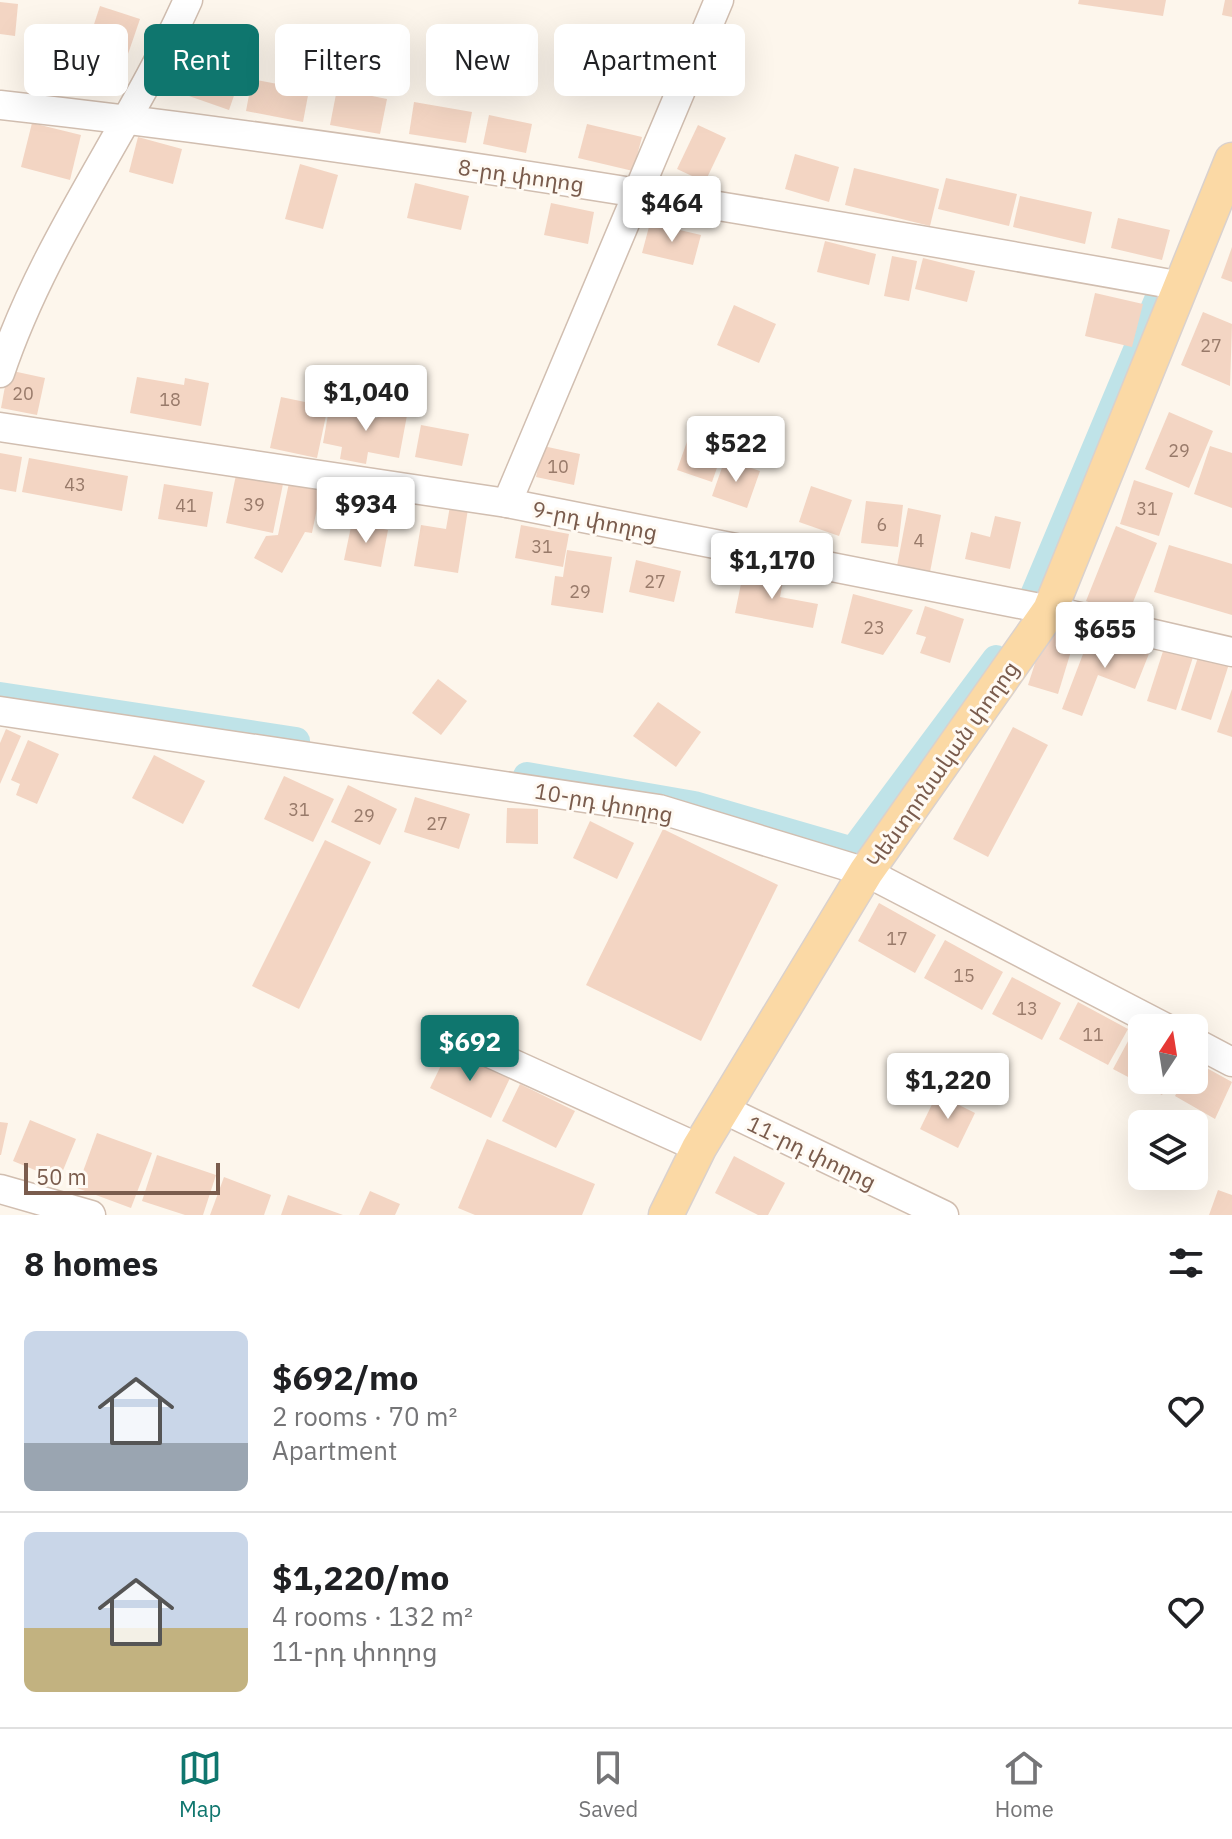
<!DOCTYPE html>
<html lang="en">
<head>
<meta charset="utf-8">
<style>
	:root { --surface:#fff; --page:#f2f2f2; --text:#202124; --muted:#757577; --line:#e0e0e0; --accent:#0f766e }
	body { margin:0; font-family:"IBM Plex Sans","Noto Sans Armenian",sans-serif; background:var(--page); color:var(--text); height:100vh; display:flex; flex-direction:column; font-size:30px; white-space:nowrap }
	* { box-sizing:border-box; margin:0 }
	p { font-size:26px; color:var(--muted) }
	.icon { flex:none; width:44px; height:44px; fill:none; stroke:currentColor; stroke-width:2; stroke-linecap:round; stroke-linejoin:round }
	.map { position:relative; height:1215px; overflow:hidden }
	.side { display:flex; flex-direction:column; background:var(--surface); flex:1 }
	.side>* { flex:none }
	.banner { position:absolute; left:24px; top:24px; width:800px; height:72px; display:flex; gap:16px }
	.needle { width:52px; rotate:12deg }
	.controls { position:absolute; left:1128px; top:1014px; display:grid; gap:16px }
	.controls a { display:grid; place-items:center; width:80px; height:80px; border-radius:12px; background:var(--surface); box-shadow:0 8px 32px #0002; font-size:40px }
	.scale { position:absolute; left:24px; bottom:20px; width:196px; box-sizing:border-box; padding-left:8px; border:4px solid #7a5c4d; border-top:0; font-size:22px; line-height:28px; white-space:nowrap; color:#7a5c4d; -webkit-text-stroke:6px #fffaf3; paint-order:stroke }
	.price { position:absolute; translate:-50% -68px; padding:0 18px; border-radius:8px; background:#fff; color:#222; font-size:26px; line-height:52px; filter:drop-shadow(0 2px 4px #0008) }
	.price::after { content:''; position:absolute; left:50%; top:48px; width:24px; height:18px; margin-left:-12px; background:inherit; clip-path:polygon(0 0,100% 0,50% 100%) }
	.price.on { background:var(--accent); color:#fff }
	ul { padding:0; list-style:none }
	li { display:flex; align-items:center; gap:24px; height:200px; padding:0 24px }
	li+li { border-top:2px solid var(--line) }
	li span { display:grid; place-items:center; flex:none; width:224px; height:160px; border-radius:12px; color:#555 }
	li>.icon { margin-inline-start:auto }
	span .icon { width:96px; height:96px; fill:#fffc; stroke-width:1 }
	li b { font-size:34px }
	h2 { display:flex; justify-content:space-between; align-items:center; height:96px; padding:0 24px; font-size:34px }
	.tag { padding:0 28px; border-radius:12px; background:var(--surface); box-shadow:0 8px 32px #0002; font-size:28px; line-height:72px }
	.tag.on { background:var(--accent); color:#fff }
	.tab-bar { display:flex; justify-content:space-around; align-items:center; height:112px; border-top:2px solid var(--line); background:var(--surface); font-size:22px; color:var(--muted) }
	.tab-bar a { display:grid; justify-items:center; gap:4px }
	.tab-bar .on { color:var(--accent) }
	.map>svg:first-child { display:block }
	.lines { fill:none; stroke-linecap:round; stroke-linejoin:round }
	.canal { stroke:#bfe3e8; stroke-width:28 }
	.building { fill:#f3d5c3 }
	.minor-casing { stroke:#d1beb0; stroke-width:31 }
	.major-casing { stroke:#dad1cd; stroke-width:37 }
	.minor { stroke:#fff; stroke-width:28 }
	.major { stroke:#fbd9a5; stroke-width:34 }
	.labels { text-anchor:middle; dominant-baseline:central; stroke-width:6; stroke-linejoin:round; paint-order:stroke }
	.number-label { font-size:18px; fill:#987a6a }
	.street-label { font-size:22px; fill:#7a5c4d; stroke:#fffaf3 }
</style>
</head>
<body>
<div class="map">
<svg width="1232" height="1215" viewBox="0 0 1232 1215">
	<rect width="100%" height="100%" fill="#fdf6ec"/>
	<g class="lines">
		<!-- canal -->
		<g class="canal">
			<polyline points="1032,600 1158,300"/>
			<polyline points="0,696 296,741"/>
			<polyline points="527,776 694,805 853,851 996,659"/>
		</g>
	</g>
	<!-- building -->
	<g class="building">
		<polygon points="1079,0 1166,0 1163,16 1078,4"/>
		<polygon points="1225,0 1232,0 1232,17 1222,15"/>
		<polygon points="0,2 18,4 15,36 0,34"/>
		<polygon points="100,6 140,19 117,86 78,73"/>
		<polygon points="180,57 240,78 229,110 169,89"/>
		<polygon points="252,79 309,90 303,122 246,111"/>
		<polygon points="337,89 387,99 380,134 330,125"/>
		<polygon points="414,102 472,112 466,143 409,134"/>
		<polygon points="489,115 532,124 526,153 483,144"/>
		<polygon points="32,123 81,135 70,180 21,167"/>
		<polygon points="587,124 642,137 633,171 578,158"/>
		<polygon points="698,125 726,138 705,182 677,169"/>
		<polygon points="138,137 182,149 173,184 129,172"/>
		<polygon points="795,154 839,167 829,202 785,189"/>
		<polygon points="300,164 338,175 323,229 285,219"/>
		<polygon points="854,168 939,189 930,226 845,205"/>
		<polygon points="946,178 1017,194 1009,226 938,209"/>
		<polygon points="415,183 469,196 461,230 407,218"/>
		<polygon points="1020,196 1092,212 1085,244 1013,227"/>
		<polygon points="551,203 594,212 588,244 544,235"/>
		<polygon points="1118,218 1170,230 1162,260 1111,248"/>
		<polygon points="650,223 701,235 693,265 642,253"/>
		<polygon points="825,241 876,254 869,285 817,272"/>
		<polygon points="1232,247 1232,282 1221,278"/>
		<polygon points="892,256 917,261 909,301 884,296"/>
		<polygon points="923,258 975,271 967,302 915,289"/>
		<polygon points="1095,293 1143,304 1132,347 1085,336"/>
		<polygon points="734,305 776,324 759,363 717,345"/>
		<polygon points="1203,312 1232,324 1230,386 1181,365"/>
		<polygon points="8,370 45,378 37,415 1,408"/>
		<polygon points="137,377 184,385 185,378 209,383 201,426 130,413"/>
		<polygon points="313,388 331,392 317,458 270,448 281,397 310,403"/>
		<polygon points="383,405 408,410 399,458 368,452 366,464 340,459 342,447 323,443 329,409 377,418"/>
		<polygon points="1169,412 1213,431 1189,488 1145,469"/>
		<polygon points="421,425 469,434 462,466 415,457"/>
		<polygon points="690,433 725,445 712,482 677,470"/>
		<polygon points="543,446 580,454 574,485 536,477"/>
		<polygon points="1210,446 1232,453 1232,508 1194,494"/>
		<polygon points="0,453 22,457 16,492 0,489"/>
		<polygon points="29,458 128,476 122,511 22,492"/>
		<polygon points="725,459 760,471 747,508 712,496"/>
		<polygon points="236,475 283,484 273,533 226,523"/>
		<polygon points="1134,480 1173,493 1159,536 1120,524"/>
		<polygon points="289,483 321,489 312,533 305,532 282,573 254,558 266,536 278,535"/>
		<polygon points="164,484 213,492 207,527 158,519"/>
		<polygon points="811,486 852,500 839,536 799,522"/>
		<polygon points="866,501 903,505 898,547 861,543"/>
		<polygon points="450,506 468,509 458,573 414,566 421,525 446,529"/>
		<polygon points="908,508 941,515 930,572 897,566"/>
		<polygon points="995,516 1021,522 1010,569 965,559 971,532 990,537"/>
		<polygon points="352,522 388,530 381,567 344,560"/>
		<polygon points="521,525 569,534 563,567 515,558"/>
		<polygon points="1116,526 1157,543 1127,617 1086,601"/>
		<polygon points="1169,545 1232,564 1232,615 1154,592"/>
		<polygon points="567,550 612,557 603,613 551,605 555,576 563,577"/>
		<polygon points="636,560 681,571 674,602 629,592"/>
		<polygon points="744,569 784,576 780,597 818,604 813,628 735,613"/>
		<polygon points="853,594 913,610 883,655 841,643"/>
		<polygon points="925,606 964,619 950,663 920,653 926,637 916,634"/>
		<polygon points="1046,629 1075,638 1058,694 1028,685"/>
		<polygon points="1088,641 1152,646 1135,689 1098,675 1082,716 1062,709"/>
		<polygon points="1165,645 1194,654 1176,710 1147,701"/>
		<polygon points="1199,654 1229,664 1211,720 1181,710"/>
		<polygon points="438,679 467,701 441,735 412,713"/>
		<polygon points="1232,689 1232,737 1217,732"/>
		<polygon points="658,702 701,732 676,767 633,736"/>
		<polygon points="1013,727 1048,745 988,857 953,839"/>
		<polygon points="6,729 21,736 0,784 0,743"/>
		<polygon points="28,740 59,754 37,804 16,795 20,784 11,780"/>
		<polygon points="154,755 205,781 183,824 132,798"/>
		<polygon points="284,776 334,799 313,842 264,819"/>
		<polygon points="348,785 397,809 380,845 331,822"/>
		<polygon points="415,797 470,814 459,849 404,832"/>
		<polygon points="507,808 538,809 538,844 506,843"/>
		<polygon points="590,821 634,843 617,879 573,858"/>
		<polygon points="663,829 778,885 701,1041 586,985"/>
		<polygon points="325,840 371,862 299,1009 252,986"/>
		<polygon points="879,903 936,935 915,973 858,941"/>
		<polygon points="945,940 1003,972 982,1010 924,978"/>
		<polygon points="1012,977 1061,1003 1042,1040 992,1014"/>
		<polygon points="1078,1002 1128,1029 1108,1065 1059,1039"/>
		<polygon points="1133,1032 1142,1037 1142,1080 1170,1080 1162,1095 1113,1069"/>
		<polygon points="449,1049 510,1078 491,1118 430,1088"/>
		<polygon points="1194,1061 1232,1082 1215,1119 1175,1096 1184,1080 1194,1080"/>
		<polygon points="520,1084 575,1111 556,1148 502,1121"/>
		<polygon points="937,1094 975,1113 958,1148 920,1129"/>
		<polygon points="30,1120 76,1139 59,1180 13,1161"/>
		<polygon points="0,1122 8,1123 1,1155 0,1155"/>
		<polygon points="97,1133 152,1153 131,1208 77,1188"/>
		<polygon points="487,1139 595,1184 582,1215 475,1215 458,1208"/>
		<polygon points="157,1155 216,1175 203,1215 185,1215 142,1201"/>
		<polygon points="734,1156 785,1183 768,1215 758,1215 715,1193"/>
		<polygon points="224,1177 271,1195 264,1215 210,1215"/>
		<polygon points="1218,1190 1232,1195 1232,1215 1209,1215"/>
		<polygon points="370,1191 400,1204 395,1215 359,1215"/>
		<polygon points="288,1195 343,1215 281,1215"/>
	</g>
	<g class="lines">
		<defs>
			<g id="minor">
				<path d="M0,105C396,149 790,216 1182,286"/>
				<path d="M0,373C45,239 131,128 188,0"/>
				<polyline points="0,427 507,503 1050,610 1232,652"/>
				<polyline points="507,503 719,0"/>
				<polyline points="0,711 659,809 866,872 1166,1028"/>
				<polyline points="463,1041 699,1148"/>
				<polyline points="1194,1042 1232,1062"/>
				<polyline points="723,1109 944,1215"/>
				<polyline points="0,1189 91,1215"/>
			</g>
			<polyline id="major" points="666,1215 699,1148 866,872 1050,610 1232,160"/>
		</defs>
		<!-- minor casing -->
		<use href="#minor" class="minor-casing"/>
		<!-- major casing -->
		<use href="#major" class="major-casing"/>
		<!-- minor -->
		<use href="#minor" class="minor"/>
		<!-- major -->
		<use href="#major" class="major"/>
	</g>
	<g class="labels">
		<!-- number labels -->
		<g class="number-label">
			<text x="1211" y="345">27</text>
			<text x="23" y="393">20</text>
			<text x="170" y="399">18</text>
			<text x="1179" y="450">29</text>
			<text x="558" y="466">10</text>
			<text x="75" y="484">43</text>
			<text x="254" y="504">39</text>
			<text x="186" y="505">41</text>
			<text x="1147" y="508">31</text>
			<text x="882" y="524">6</text>
			<text x="919" y="540">4</text>
			<text x="542" y="546">31</text>
			<text x="655" y="581">27</text>
			<text x="580" y="591">29</text>
			<text x="874" y="627">23</text>
			<text x="299" y="809">31</text>
			<text x="364" y="815">29</text>
			<text x="437" y="823">27</text>
			<text x="897" y="938">17</text>
			<text x="964" y="975">15</text>
			<text x="1027" y="1008">13</text>
			<text x="1093" y="1034">11</text>
		</g>
		<!-- street labels -->
		<g class="street-label">
			<text transform="translate(521 175) rotate(8)">8-րդ փողոց</text>
			<text transform="translate(595 520) rotate(11)">9-րդ փողոց</text>
			<text transform="translate(942 764) rotate(-55)">Կենտրոնական փողոց</text>
			<text transform="translate(604 802) rotate(10)">10-րդ փողոց</text>
			<text transform="translate(812 1152) rotate(26)">11-րդ փողոց</text>
		</g>
	</g>
</svg>
<div class="controls">
<a><svg class="needle" viewBox="-14 -14 28 28"><path d="M0-13l5 13h-10z" fill="#e53935"/><path d="M0 13l5-13h-10z" fill="#757577"/></svg></a>
<a><svg class="icon" aria-label="layers" viewBox="0 0 24 24"><path d="M12 4l9 5-9 5-9-5zM3 14l9 5 9-5"/></svg></a>
</div>
<div class="scale">50 m</div>
<b class="price" style="left:672px;top:244px">$464</b>
<b class="price" style="left:366px;top:433px">$1,040</b>
<b class="price" style="left:736px;top:484px">$522</b>
<b class="price" style="left:366px;top:545px">$934</b>
<b class="price" style="left:772px;top:601px">$1,170</b>
<b class="price" style="left:1105px;top:670px">$655</b>
<b class="price on" style="left:470px;top:1083px">$692</b>
<b class="price" style="left:948px;top:1121px">$1,220</b>
<div class="banner">
<a class="tag">Buy</a>
<a class="tag on">Rent</a>
<a class="tag">Filters</a>
<a class="tag">New</a>
<a class="tag">Apartment</a>
</div>
</div>
<section class="side">
<h2>8 homes<svg class="icon" aria-label="filters" viewBox="0 0 24 24"><path d="M4 7h16M4 17h16"/><circle cx="9" cy="7" r="2"/><circle cx="15" cy="17" r="2"/></svg></h2>
<ul>
<li><span style="background:linear-gradient(#c9d6e8 70%,#9aa5b1 0)"><svg class="icon" aria-label="home" viewBox="0 0 24 24"><path d="M3 11l9-7 9 7M6 9v11h12V9"/></svg></span><div><b>$692/mo</b><p>2 rooms · 70 m²</p><p>Apartment</p></div><svg class="icon" aria-label="heart" viewBox="0 0 24 24"><path d="M12 20l-8-8c-3-5 5-10 8-4 3-6 11-1 8 4z"/></svg></li>
<li><span style="background:linear-gradient(#c9d6e8 60%,#c2b280 0)"><svg class="icon" aria-label="home" viewBox="0 0 24 24"><path d="M3 11l9-7 9 7M6 9v11h12V9"/></svg></span><div><b>$1,220/mo</b><p>4 rooms · 132 m²</p><p>11-րդ փողոց</p></div><svg class="icon" aria-label="heart" viewBox="0 0 24 24"><path d="M12 20l-8-8c-3-5 5-10 8-4 3-6 11-1 8 4z"/></svg></li>
</ul>
</section>
<nav class="tab-bar">
<a class="on"><svg class="icon" aria-label="map" viewBox="0 0 24 24"><path d="M3 6l6-2 6 2 6-2v14l-6 2-6-2-6 2zM9 4v14M15 6v14"/></svg>Map</a>
<a><svg class="icon" aria-label="saved" viewBox="0 0 24 24"><path d="M7 4h10v16l-5-4-5 4z"/></svg>Saved</a>
<a><svg class="icon" aria-label="home" viewBox="0 0 24 24"><path d="M3 11l9-7 9 7M6 9v11h12V9"/></svg>Home</a>
</nav>
</body>
</html>
